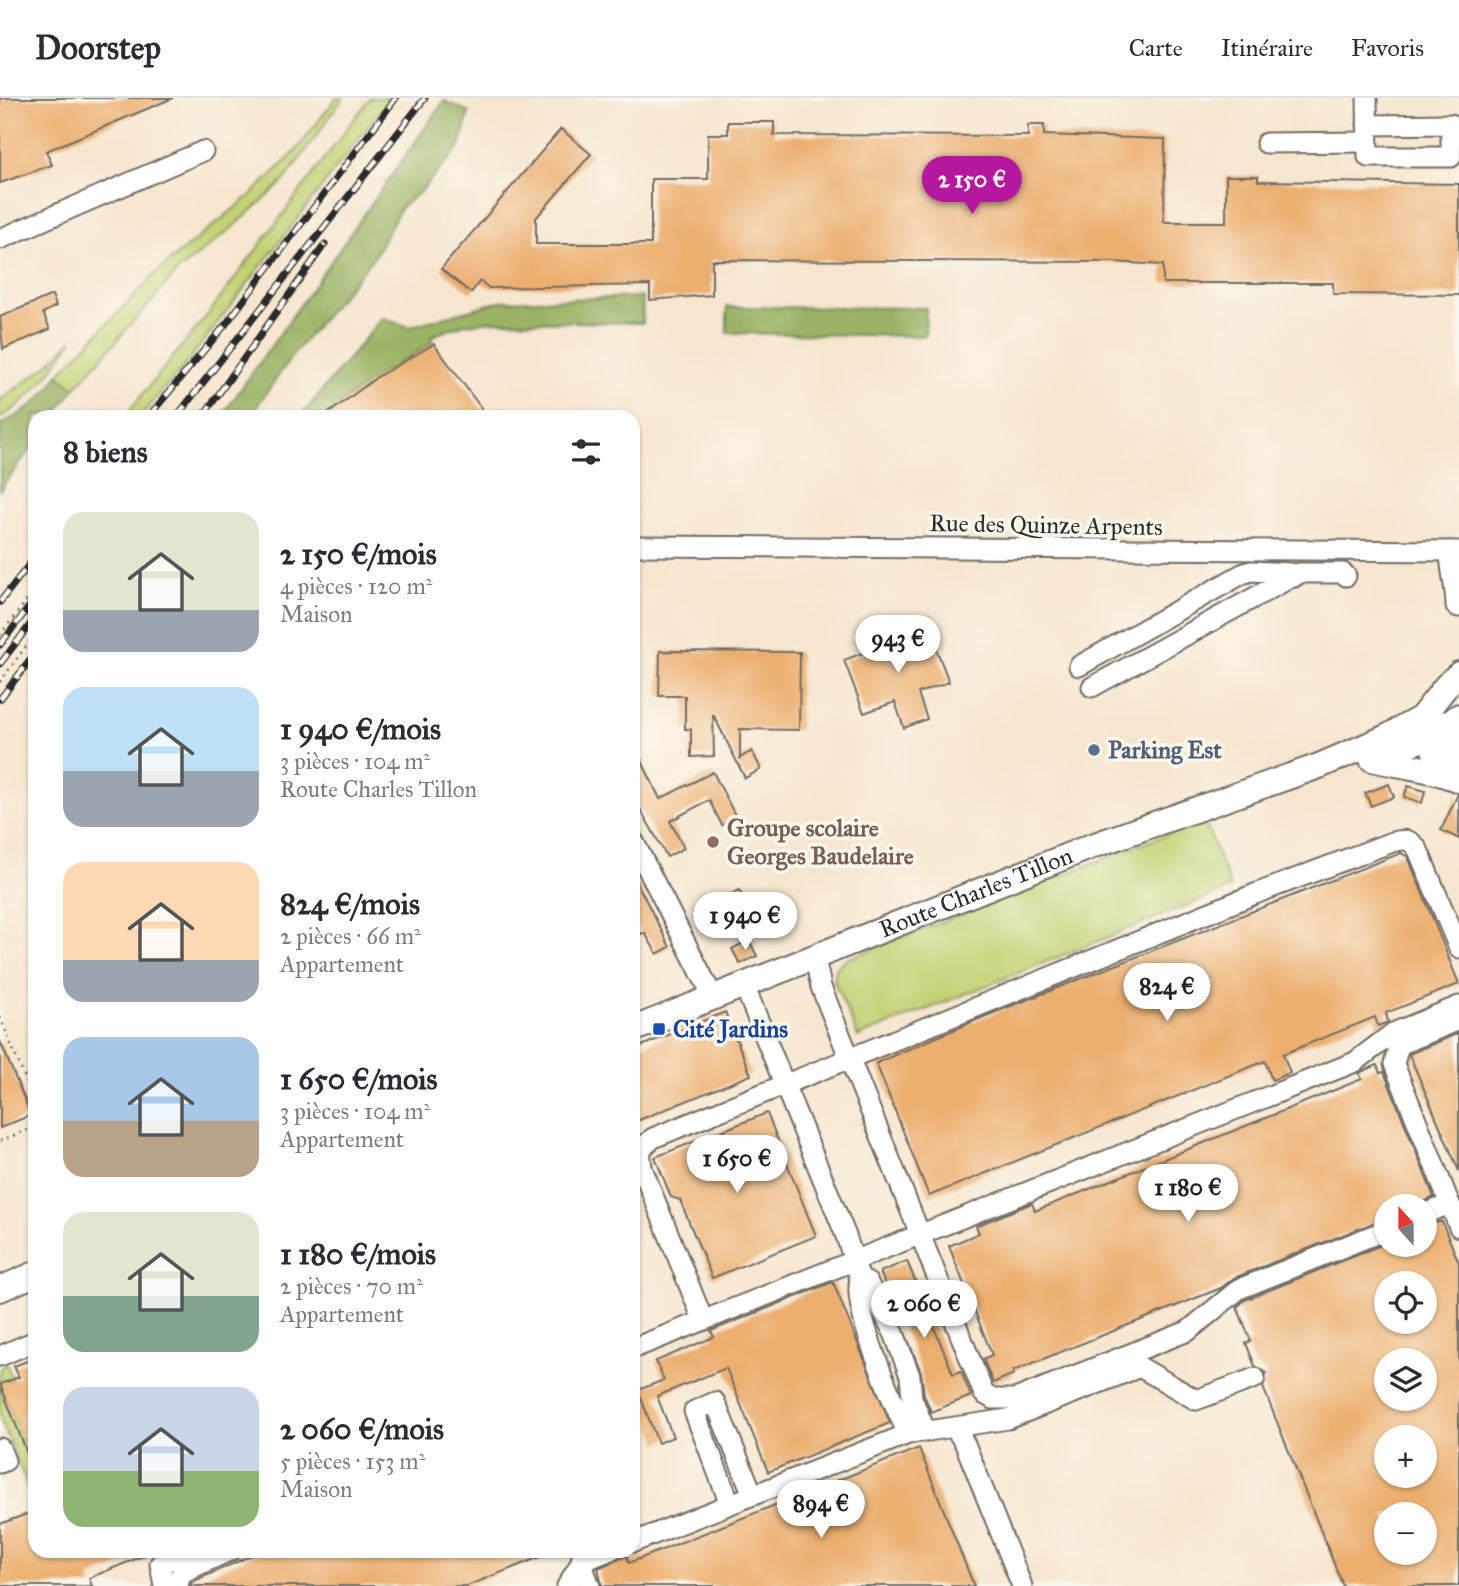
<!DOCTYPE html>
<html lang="fr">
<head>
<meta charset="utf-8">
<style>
	:root { --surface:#fff; --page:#f7f7f7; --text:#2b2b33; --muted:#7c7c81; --line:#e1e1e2; --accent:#b5179e }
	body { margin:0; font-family:"IM FELL Great Primer",serif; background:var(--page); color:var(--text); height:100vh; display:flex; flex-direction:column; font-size:26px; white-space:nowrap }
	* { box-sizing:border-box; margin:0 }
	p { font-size:23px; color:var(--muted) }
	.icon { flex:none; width:38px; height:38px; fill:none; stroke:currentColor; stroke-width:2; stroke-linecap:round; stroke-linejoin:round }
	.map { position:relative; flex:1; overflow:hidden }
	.side { position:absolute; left:28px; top:312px; width:612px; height:1148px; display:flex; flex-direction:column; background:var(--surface); border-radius:21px; box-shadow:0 2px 5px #0004 }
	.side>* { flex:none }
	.needle { width:46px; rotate:339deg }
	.fabs { position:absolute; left:1374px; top:1096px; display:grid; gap:14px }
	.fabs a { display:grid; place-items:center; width:63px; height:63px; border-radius:50%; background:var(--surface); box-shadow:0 2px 5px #0004; font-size:35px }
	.price { position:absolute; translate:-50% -60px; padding:0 16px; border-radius:24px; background:#fff; color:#222; font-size:23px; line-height:46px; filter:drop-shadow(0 2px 4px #0008) }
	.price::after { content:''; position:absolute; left:50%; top:42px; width:21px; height:16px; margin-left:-10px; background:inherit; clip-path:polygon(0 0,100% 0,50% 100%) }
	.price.current { background:var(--accent); color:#fff }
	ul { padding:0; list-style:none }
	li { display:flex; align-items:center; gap:21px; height:175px; padding:0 35px }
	li span { display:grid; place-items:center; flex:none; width:196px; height:140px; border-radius:21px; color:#555 }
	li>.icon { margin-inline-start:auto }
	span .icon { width:84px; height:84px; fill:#fffc; stroke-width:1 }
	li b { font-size:30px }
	h2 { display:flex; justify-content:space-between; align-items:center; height:84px; padding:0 35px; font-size:30px }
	header { display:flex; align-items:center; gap:42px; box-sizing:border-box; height:98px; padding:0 35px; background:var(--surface); border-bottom:2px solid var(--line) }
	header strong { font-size:33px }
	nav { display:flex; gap:38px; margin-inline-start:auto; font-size:24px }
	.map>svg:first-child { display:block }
	.green { fill:#c3d173; stroke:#777e4f; stroke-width:2 }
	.forest { fill:#9ab365; stroke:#626f48; stroke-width:2 }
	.building { fill:#ecaf70; fill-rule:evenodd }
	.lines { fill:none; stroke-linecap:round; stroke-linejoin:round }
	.minor-casing { stroke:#726c64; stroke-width:23 }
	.major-casing { stroke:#726c64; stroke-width:28 }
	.path { stroke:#726c64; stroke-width:2.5; stroke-dasharray:2 5; stroke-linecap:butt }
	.minor { stroke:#fff; stroke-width:19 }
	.major { stroke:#fff; stroke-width:24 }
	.rail-casing { stroke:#2b2b2b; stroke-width:7 }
	.rail { stroke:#fbf7ec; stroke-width:4.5; stroke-dasharray:13; stroke-linecap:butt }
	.service-dot { fill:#5c6f8a; stroke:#fbf7ec; stroke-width:2.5 }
	.education-dot { fill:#8d6e63; stroke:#fbf7ec; stroke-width:2.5 }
	.transit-dot { fill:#1a4fb4; stroke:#fbf7ec; stroke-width:2.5 }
	.labels { text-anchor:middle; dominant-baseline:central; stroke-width:7; stroke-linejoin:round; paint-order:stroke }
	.street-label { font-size:24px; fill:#2b2b2b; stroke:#fbf7ec }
	.service-label { font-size:24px; font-weight:bold; fill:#4e5e75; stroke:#fbf7ec; text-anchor:start }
	.education-label { font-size:24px; font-weight:bold; fill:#785e54; stroke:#fbf7ec; text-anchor:start }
	.transit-label { font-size:24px; font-weight:bold; fill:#164399; stroke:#fbf7ec; text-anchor:start }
</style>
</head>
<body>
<header>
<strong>Doorstep</strong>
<nav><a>Carte</a><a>Itinéraire</a><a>Favoris</a></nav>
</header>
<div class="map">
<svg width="1459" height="1488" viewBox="0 0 1459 1488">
	<rect width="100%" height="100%" fill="#fbf7ec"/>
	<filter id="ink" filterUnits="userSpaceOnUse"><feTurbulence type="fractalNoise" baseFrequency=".0143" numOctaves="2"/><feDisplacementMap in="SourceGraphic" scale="14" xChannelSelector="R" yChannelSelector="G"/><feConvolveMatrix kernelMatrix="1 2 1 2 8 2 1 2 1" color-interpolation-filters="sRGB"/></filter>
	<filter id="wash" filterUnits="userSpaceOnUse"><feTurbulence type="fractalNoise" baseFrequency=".00686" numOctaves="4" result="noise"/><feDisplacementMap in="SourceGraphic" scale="28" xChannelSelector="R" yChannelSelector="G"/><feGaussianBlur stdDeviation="1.57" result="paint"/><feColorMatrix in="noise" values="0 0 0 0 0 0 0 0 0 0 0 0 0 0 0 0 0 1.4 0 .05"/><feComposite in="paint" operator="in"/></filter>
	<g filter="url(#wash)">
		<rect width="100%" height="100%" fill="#f6e6cf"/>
		<!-- green -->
		<g class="green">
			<polygon points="336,0 343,0 284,83 238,125 178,173 75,290 58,277 158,173 252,96 295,54"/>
			<polygon points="370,0 390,0 189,262 141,318 125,318 209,215"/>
			<path d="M73,241C53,272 32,301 0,320V302L47,268Z"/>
			<polygon points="1204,722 1231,790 858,939 834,883 835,871 844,862"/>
			<polygon points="7,1266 12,1281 0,1287 35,1374 35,1387 28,1390 0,1320 0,1270"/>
		</g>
		<!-- forest -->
		<g class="forest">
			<polygon points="444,3 469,14 460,49 420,94 401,109 374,159 295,254 250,318 222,318"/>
			<polygon points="642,199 643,225 493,223 465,226 431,238 433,245 381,276 323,318 301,318 382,220 409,229 500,203"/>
			<polygon points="727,209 926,210 925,238 727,235"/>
			<path d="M58,277L75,290L54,318H35V345L0,392V327C25,314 44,302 58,277Z"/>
		</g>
		<g id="blocks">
			<!-- building -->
			<g class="building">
				<polygon points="0,0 173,0 46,53 52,67 0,85"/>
				<polygon points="728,24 774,24 774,37 1028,38 1028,27 1044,27 1044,37 1165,41 1164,124 1226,124 1226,78 1258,78 1258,83 1459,86 1459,197 1333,196 1333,185 1163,185 1163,167 1112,164 712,162 712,197 650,202 650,187 489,190 480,183 471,195 441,171 561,31 591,56 536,120 536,146 651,146 651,81 708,81 708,36 728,36"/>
				<polygon points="52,197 56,208 43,215 50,231 3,251 0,219"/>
				<polygon points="434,246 487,318 325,318 377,279"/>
				<polygon points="928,530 949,584 918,595 927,621 904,630 895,604 864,615 844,562"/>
				<polygon points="660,553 800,554 799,632 740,631 740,660 752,653 761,671 745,680 713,616 714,658 691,659 691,631 685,631 685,598 659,598"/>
				<polygon points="634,647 660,701 713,674 736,719 722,727 709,702 670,723 684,750 667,759 634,700"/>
				<polygon points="1389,686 1394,699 1371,708 1365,695"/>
				<polygon points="1408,688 1425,693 1422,705 1404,699"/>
				<polygon points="1458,696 1459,697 1459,741 1441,732"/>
				<polygon points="1401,755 1408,759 1459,886 1386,915 1388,924 1378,928 1375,919 1283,956 1290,975 1272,982 1265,963 929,1098 876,965 986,918"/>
				<polygon points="634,779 670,849 657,856 645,835 641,836 638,830 634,832"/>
				<polygon points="739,792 749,811 704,834 694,815"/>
				<polygon points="749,842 757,858 740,866 732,851"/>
				<polygon points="725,914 751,977 634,1024 634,951"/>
				<polygon points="1459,935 1459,1073 1409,956"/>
				<polygon points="0,943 31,1017 0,1030"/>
				<polygon points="1377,967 1380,975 1384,974 1434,1099 1415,1108 1386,1108 1386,1120 1234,1180 1221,1190 1013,1273 1014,1276 993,1285 983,1261 992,1257 949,1148 979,1135 976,1128 1032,1105 1035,1113 1362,981 1359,975"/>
				<polygon points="767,1015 816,1138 712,1180 680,1102 671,1099 655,1059"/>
				<path d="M1438,1124H1442L1459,1165V1488H1343L1263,1289L1266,1275L1255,1268L1246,1245L1251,1243L1237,1209L1245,1202L1386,1145L1424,1146V1128ZM1386,1185H1424V1223H1386ZM1386,1262H1424V1300H1386ZM1386,1339H1424V1377H1386ZM1386,1416H1424V1454H1386Z"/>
				<polygon points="907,1163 953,1276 961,1273 971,1298 931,1314 924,1297 921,1274 880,1174"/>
				<polygon points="833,1184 890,1325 768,1374 726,1270 657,1298 673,1339 658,1345 638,1292 664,1282 656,1263 714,1239 711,1233"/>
				<polygon points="35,1260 35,1373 34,1373 0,1286 19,1279 14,1268"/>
				<polygon points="919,1350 974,1488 602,1488 598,1470 619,1461 627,1458 629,1465"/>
				<polygon points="35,1413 35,1452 155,1453 89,1480 92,1488 0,1488 0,1426"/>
				<polygon points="263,1452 555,1452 555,1453 467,1488 191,1488 192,1484"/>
			</g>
		</g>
	</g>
	<g filter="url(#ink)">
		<use href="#blocks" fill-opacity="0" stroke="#726c64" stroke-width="2"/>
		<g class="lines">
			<defs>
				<g id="minor">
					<polyline points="1367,0 1368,59 1451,59 1451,26 1367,27"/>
					<polyline points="1266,45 1367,44"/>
					<polyline points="0,141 203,53"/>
					<polyline points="634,448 1459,453"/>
					<path d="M1450,453C1450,472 1456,489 1456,508L1459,509"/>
					<polyline points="1079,568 1242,476 1251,473 1290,475 1294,479"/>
					<polyline points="1092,589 1299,475 1343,475 1346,478"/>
					<polyline points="634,744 713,899"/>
					<polyline points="815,860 821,889 984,1296 993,1301 1015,1301 1188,1233 1239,1191 1386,1132"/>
					<polyline points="744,887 846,1138 860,1181 868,1185 894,1235 910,1278 912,1300 926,1334"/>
					<polyline points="1452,925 1399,947 1394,966 1459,1129"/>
					<polyline points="1424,1116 1450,1106"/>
					<path d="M860,1181C851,1210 894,1307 908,1336"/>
					<path d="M703,1222L642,1070L640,1052L653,1040L1255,796L1392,744C1405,741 1410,740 1418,752L1459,850"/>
					<polyline points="634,1250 1355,964 1393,935 1459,908"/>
					<polyline points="0,1258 35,1243"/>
					<polyline points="955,1330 965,1346 1022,1488"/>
					<polyline points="0,1350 5,1363 0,1365"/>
					<polyline points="730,1406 694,1313 715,1304 753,1397"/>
					<polyline points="634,1444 908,1336 1008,1321 1140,1269 1196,1302 1255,1280"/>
					<polyline points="582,1456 581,1464 590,1488"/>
					<polyline points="164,1488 160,1466 193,1452"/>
					<polyline points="178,1488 181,1475 231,1452"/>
					<polyline points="567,1488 581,1464 611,1452"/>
				</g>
				<g id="major">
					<polyline points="1440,625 1434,651 1441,674"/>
					<polyline points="1459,631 1455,649 1459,663"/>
					<polyline points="1389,653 1435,637 1459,618"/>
					<path d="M1372,661C1401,668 1432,670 1459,682"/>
					<path id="s1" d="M634,931L1092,748L1319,668L1387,639L1421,620L1447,587L1459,576"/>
					<polyline points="0,1191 35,1176"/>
				</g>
			</defs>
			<!-- minor casing -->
			<use href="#minor" class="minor-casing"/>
			<!-- major casing -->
			<use href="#major" class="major-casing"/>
			<!-- path -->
			<g class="path">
				<polyline points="0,537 35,492"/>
				<polyline points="0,584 35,536"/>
				<polyline points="0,919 35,1005"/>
				<polyline points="0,1043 35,1029"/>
			</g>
			<!-- minor -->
			<use href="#minor" class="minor"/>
			<!-- major -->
			<use href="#major" class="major"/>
			<defs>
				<g id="rail">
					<polyline points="149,318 226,226 396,0"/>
					<polyline points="177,318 425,0"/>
					<polyline points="203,318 325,146"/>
					<polyline points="0,504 35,459"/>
					<polyline points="0,547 35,501"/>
					<polyline points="0,566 35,520"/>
					<polyline points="0,601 35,556"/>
				</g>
			</defs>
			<!-- rail casing -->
			<use href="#rail" class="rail-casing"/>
			<!-- rail -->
			<use href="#rail" class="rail"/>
		</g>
	</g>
	<!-- markers -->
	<circle class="service-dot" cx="1094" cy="652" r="7"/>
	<circle class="education-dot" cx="713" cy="744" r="7"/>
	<rect class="transit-dot" x="652" y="924" width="14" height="14" rx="3.5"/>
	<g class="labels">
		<!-- street labels -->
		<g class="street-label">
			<text transform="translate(1046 427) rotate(1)">Rue des Quinze Arpents</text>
			<text stroke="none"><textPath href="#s1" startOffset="368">Route Charles Tillon</textPath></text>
		</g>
		<!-- service labels -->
		<g class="service-label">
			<text x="1108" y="652">Parking Est</text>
		</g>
		<!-- education labels -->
		<g class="education-label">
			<text x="727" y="730">Groupe scolaire<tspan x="727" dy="28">Georges Baudelaire</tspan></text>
		</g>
		<!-- transit labels -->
		<g class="transit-label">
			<text x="673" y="931">Cité Jardins</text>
		</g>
	</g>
</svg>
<div class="fabs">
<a><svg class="needle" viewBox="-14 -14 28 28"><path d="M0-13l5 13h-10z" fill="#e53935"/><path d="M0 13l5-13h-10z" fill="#7c7c81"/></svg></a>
<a><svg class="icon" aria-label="locate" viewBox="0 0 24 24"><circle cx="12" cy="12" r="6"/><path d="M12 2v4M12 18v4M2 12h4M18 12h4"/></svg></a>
<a><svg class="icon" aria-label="layers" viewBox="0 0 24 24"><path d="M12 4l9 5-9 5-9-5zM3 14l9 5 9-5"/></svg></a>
<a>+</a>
<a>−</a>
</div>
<b class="price current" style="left:972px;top:118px">2 150 €</b>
<b class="price" style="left:898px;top:577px">943 €</b>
<b class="price" style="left:745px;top:854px">1 940 €</b>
<b class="price" style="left:1167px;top:925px">824 €</b>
<b class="price" style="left:737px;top:1097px">1 650 €</b>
<b class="price" style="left:1188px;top:1126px">1 180 €</b>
<b class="price" style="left:924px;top:1242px">2 060 €</b>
<b class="price" style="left:821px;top:1442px">894 €</b>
<section class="side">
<h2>8 biens<svg class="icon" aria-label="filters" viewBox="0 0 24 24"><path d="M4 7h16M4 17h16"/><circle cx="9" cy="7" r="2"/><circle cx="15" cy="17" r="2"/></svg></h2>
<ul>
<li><span style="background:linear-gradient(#dfe7d0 70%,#9aa5b1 0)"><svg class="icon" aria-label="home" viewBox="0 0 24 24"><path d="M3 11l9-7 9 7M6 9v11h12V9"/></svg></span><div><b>2 150 €/mois</b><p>4 pièces · 120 m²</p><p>Maison</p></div></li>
<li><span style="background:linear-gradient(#bfe0f5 60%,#9aa5b1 0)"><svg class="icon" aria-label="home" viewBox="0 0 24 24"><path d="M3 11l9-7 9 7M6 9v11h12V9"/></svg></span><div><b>1 940 €/mois</b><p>3 pièces · 104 m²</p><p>Route Charles Tillon</p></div></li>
<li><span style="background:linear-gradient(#ffd9b3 70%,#9aa5b1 0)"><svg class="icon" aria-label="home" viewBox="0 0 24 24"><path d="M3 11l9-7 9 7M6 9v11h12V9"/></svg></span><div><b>824 €/mois</b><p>2 pièces · 66 m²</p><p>Appartement</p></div></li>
<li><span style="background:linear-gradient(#a9c7e8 60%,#b9a48a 0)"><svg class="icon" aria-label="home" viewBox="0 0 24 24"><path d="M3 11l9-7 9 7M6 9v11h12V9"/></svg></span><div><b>1 650 €/mois</b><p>3 pièces · 104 m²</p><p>Appartement</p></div></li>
<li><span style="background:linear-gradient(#dfe7d0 60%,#7fa58c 0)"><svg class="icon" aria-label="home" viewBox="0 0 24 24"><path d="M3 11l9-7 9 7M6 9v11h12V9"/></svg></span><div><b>1 180 €/mois</b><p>2 pièces · 70 m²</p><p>Appartement</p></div></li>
<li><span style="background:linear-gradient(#c9d6e8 60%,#8fb573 0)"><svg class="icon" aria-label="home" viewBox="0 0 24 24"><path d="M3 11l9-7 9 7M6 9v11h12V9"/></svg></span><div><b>2 060 €/mois</b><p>5 pièces · 153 m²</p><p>Maison</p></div></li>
</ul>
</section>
</div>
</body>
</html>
